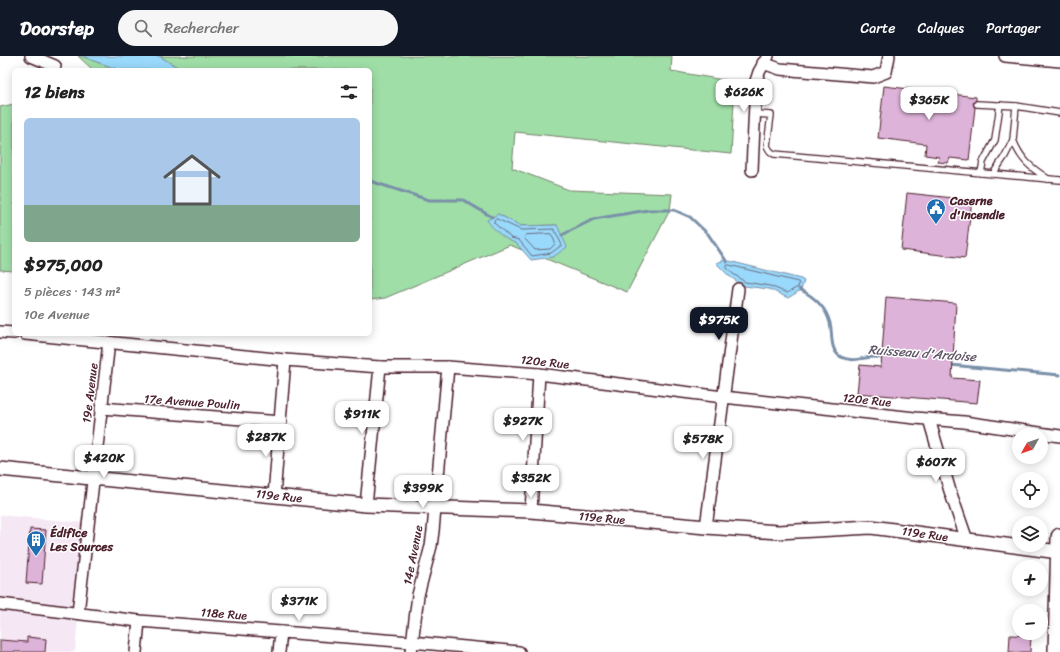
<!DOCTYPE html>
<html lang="fr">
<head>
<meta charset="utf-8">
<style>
	:root { --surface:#fff; --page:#f6f6f6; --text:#222; --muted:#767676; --accent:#111827 }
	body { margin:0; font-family:Sriracha,sans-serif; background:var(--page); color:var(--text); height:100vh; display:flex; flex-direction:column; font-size:15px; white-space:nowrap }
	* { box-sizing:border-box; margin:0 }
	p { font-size:13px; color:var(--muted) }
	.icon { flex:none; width:22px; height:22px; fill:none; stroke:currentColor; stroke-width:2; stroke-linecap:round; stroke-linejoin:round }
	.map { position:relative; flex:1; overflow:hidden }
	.drawer { position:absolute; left:12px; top:12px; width:360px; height:268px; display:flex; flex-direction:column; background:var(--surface); border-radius:6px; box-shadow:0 2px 10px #0003 }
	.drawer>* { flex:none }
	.needle { width:26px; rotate:230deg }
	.fabs { position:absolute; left:1012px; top:372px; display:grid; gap:8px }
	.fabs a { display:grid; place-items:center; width:36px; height:36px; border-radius:50%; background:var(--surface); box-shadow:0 2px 10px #0003; font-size:20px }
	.price { position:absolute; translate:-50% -34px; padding:0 9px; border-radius:8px; background:#fff; color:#222; font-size:13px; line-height:26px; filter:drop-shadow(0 1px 2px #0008) }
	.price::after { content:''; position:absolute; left:50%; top:24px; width:12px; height:9px; margin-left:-6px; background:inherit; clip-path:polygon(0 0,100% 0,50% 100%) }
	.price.current { background:var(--accent); color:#fff }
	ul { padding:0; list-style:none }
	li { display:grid; align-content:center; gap:8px; height:212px; padding:0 12px }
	li span { display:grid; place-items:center; height:124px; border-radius:6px; color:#555 }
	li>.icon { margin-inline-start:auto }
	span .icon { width:72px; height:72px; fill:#fffc; stroke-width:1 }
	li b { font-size:17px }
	h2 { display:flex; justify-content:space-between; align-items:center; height:48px; padding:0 12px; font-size:17px }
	header { display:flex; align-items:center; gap:24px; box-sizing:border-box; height:56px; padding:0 20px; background:var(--accent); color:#fff }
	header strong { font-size:19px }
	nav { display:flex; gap:22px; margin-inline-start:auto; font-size:14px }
	.search { width:280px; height:36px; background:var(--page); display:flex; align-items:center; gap:10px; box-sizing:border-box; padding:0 14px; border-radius:22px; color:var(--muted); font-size:15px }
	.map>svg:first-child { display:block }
	.built { fill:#f5e8f4 }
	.green { fill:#9fdea7; stroke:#747e69 }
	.water { fill:#99d9fb; stroke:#798fa8 }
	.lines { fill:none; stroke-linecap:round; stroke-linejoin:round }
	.shore { stroke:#6a697e; stroke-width:1 }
	.stream { stroke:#798fa8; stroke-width:3 }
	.building { fill:#ddb3d9; stroke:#4a1f2b }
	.service-casing { stroke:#4a1f2b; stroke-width:8 }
	.minor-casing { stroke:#4a1f2b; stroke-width:14 }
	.tertiary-casing { stroke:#4a1f2b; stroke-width:16 }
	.primary-casing { stroke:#4a1f2b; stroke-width:20 }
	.service { stroke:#fff; stroke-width:5.5 }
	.minor { stroke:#fff; stroke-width:11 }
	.tertiary { stroke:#fff; stroke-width:13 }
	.primary { stroke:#fff; stroke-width:17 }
	.labels { text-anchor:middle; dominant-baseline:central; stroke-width:3; stroke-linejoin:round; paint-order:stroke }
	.poi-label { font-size:12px; font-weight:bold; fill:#4a1f2b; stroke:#fff; text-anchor:start }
	.street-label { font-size:12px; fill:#4a1f2b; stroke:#fff }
	.water-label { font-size:13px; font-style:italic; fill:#625769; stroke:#fff }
</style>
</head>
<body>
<header>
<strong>Doorstep</strong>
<div class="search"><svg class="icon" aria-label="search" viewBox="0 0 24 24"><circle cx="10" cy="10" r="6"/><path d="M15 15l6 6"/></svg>Rechercher</div>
<nav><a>Carte</a><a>Calques</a><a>Partager</a></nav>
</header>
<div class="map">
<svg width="1060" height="596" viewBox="0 0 1060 596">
	<rect width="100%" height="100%" fill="#fff"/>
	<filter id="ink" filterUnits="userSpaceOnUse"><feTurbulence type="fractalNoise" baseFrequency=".025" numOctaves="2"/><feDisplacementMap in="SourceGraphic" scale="8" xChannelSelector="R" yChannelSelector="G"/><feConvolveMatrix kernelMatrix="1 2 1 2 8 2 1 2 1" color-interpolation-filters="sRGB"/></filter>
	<g filter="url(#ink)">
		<!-- built -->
		<polygon class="built" points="0,459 87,467 75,596 0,596"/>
		<!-- green -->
		<g class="green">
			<polygon points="78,0 82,0 94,5 120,14 93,14"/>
			<polygon points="159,0 672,0 671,15 735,26 731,98 515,76 512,112 569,134 672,138 670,154 627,236 544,202 557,169 521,170 498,158 522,194 510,189 385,242 370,244 370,14 182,14"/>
			<polygon points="14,48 14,215 0,214 0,51"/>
		</g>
		<!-- water -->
		<g class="water">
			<polygon points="82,0 159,0 182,14 120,14 94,5"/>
			<path d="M498,158L521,170L557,169L567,191L553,201L531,204L516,187C506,185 493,173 487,164Z"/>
			<polygon points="725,204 801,223 804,225 801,234 788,242 769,233 744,230 729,220 716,207"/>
		</g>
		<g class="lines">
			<!-- shore -->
			<g class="shore">
				<polygon points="497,163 521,174 554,173 562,189 551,197 532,200 519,184 511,182 494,167 494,165"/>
				<polygon points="551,178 555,186 555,188 550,193 535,194 524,182 526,179"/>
				<polygon points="729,209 798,226 799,228 798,231 787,237 770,230 745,226 732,217 727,212 727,210"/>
			</g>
			<!-- stream -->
			<g class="stream">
				<polyline points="370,125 429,144 463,144 492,161"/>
				<polyline points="562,179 594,163 648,154 674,154 690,161 708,178 727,206"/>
				<path d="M799,233C813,240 826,251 830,267C833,278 829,294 841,301C853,307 863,301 875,301C878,301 881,302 884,303"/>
				<polyline points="950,309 1060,319"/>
			</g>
		</g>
		<!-- building -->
		<g class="building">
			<polygon points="884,30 976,41 976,44 973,47 975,52 969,104 950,102 948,107 938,106 939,101 925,99 926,88 878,82"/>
			<polygon points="907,137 972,144 965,202 901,194"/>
			<polygon points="886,241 956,247 952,322 980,324 977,347 857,337 860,309 881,311"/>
			<polygon points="30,473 46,474 42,528 26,527"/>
			<polygon points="1010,579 1031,580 1030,596 1009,596"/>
			<polygon points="27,581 46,583 45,596 0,596 0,584 27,586"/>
		</g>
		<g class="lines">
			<defs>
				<g id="service">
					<polyline points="977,48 1016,50 1060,57"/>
					<polyline points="755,58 771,59 767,90 770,95 774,98 1060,124"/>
					<path d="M1013,84C1021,104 1030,111 1048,123"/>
					<polyline points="981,117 983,106 995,84 1000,49"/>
					<polyline points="993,118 1005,100 1013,84 1016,50"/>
				</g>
				<g id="minor">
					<polyline points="31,0 55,10"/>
					<polyline points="1005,0 1060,5"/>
					<polyline points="763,7 780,13 873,21 886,16 889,0"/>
					<polyline points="752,114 756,25 759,16 768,0"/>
					<polyline points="0,276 14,277"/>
					<polyline points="25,278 285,304 380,311 448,311 539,318 723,341 915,362 964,366 1060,380"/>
					<polyline points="101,352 281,366"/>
					<polyline points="929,363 950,435 967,484"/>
					<polyline points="274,440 285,304"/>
					<polyline points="366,449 380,311"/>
					<polyline points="531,455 539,318"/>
					<polyline points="706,471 738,233"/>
					<polyline points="0,548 139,565 411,586 519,596"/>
					<polyline points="78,557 109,286"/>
					<polyline points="136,596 139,565"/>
					<polyline points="279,596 281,576"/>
					<polyline points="411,596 418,539 431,490 433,475 448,311"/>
				</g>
				<polyline id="tertiary" points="0,413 366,449 531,455 706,471 778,476 871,471 1059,496"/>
				<polyline id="primary" points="1057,596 1060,481"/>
			</defs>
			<!-- service casing -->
			<use href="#service" class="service-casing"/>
			<!-- minor casing -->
			<use href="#minor" class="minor-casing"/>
			<!-- tertiary casing -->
			<use href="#tertiary" class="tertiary-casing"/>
			<!-- primary casing -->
			<use href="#primary" class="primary-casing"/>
			<!-- service -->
			<use href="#service" class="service"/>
			<!-- minor -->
			<use href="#minor" class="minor"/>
			<!-- tertiary -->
			<use href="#tertiary" class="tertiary"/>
			<!-- primary -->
			<use href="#primary" class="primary"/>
		</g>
	</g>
	<!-- icons -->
	<defs>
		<symbol id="civic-pin" viewBox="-11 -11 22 30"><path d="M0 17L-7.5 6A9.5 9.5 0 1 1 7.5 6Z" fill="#1f6fb2" stroke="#fff"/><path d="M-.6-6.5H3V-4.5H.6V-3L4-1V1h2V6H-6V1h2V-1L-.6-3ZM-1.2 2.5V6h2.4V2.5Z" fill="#fff"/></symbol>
		<symbol id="building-pin" viewBox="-11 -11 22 30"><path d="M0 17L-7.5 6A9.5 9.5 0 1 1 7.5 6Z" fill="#1f6fb2" stroke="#fff"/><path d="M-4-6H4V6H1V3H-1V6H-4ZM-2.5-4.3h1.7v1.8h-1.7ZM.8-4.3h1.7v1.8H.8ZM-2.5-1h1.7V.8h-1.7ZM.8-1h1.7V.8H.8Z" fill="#fff"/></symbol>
	</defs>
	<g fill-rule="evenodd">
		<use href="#civic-pin" x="925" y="141" width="22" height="30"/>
		<use href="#building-pin" x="25" y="473" width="22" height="30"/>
	</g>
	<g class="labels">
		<!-- poi labels -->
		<g class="poi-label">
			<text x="950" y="145">Caserne<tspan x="950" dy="14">d'incendie</tspan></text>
			<text x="50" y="477">Édifice<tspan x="50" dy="14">Les Sources</tspan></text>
		</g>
		<!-- street labels -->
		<g class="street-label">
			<text transform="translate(545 306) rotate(6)">120e Rue</text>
			<text transform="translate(90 337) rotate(-83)">19e Avenue</text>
			<text transform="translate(867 344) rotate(6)">120e Rue</text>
			<text transform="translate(192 346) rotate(4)">17e Avenue Poulin</text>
			<text transform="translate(279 440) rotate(6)">119e Rue</text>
			<text transform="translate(602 462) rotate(5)">119e Rue</text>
			<text transform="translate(925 478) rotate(8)">119e Rue</text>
			<text transform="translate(413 499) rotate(-79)">14e Avenue</text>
			<text transform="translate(224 558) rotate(4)">118e Rue</text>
		</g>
		<!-- water labels -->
		<g class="water-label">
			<text transform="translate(922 297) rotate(4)">Ruisseau d'Ardoise</text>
		</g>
	</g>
</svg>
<div class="fabs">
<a><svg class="needle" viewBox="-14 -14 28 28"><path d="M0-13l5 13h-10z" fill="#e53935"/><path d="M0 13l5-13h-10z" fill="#767676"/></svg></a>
<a><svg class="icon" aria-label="locate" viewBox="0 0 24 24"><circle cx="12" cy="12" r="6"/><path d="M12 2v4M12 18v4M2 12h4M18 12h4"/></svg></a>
<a><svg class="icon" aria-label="layers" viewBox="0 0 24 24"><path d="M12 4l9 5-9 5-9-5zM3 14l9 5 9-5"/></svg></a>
<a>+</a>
<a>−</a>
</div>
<b class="price" style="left:744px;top:57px">$626K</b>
<b class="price" style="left:929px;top:65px">$365K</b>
<b class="price current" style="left:719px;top:285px">$975K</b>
<b class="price" style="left:362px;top:379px">$911K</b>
<b class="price" style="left:523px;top:386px">$927K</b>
<b class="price" style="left:266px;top:402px">$287K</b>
<b class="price" style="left:703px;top:404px">$578K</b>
<b class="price" style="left:104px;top:423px">$420K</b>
<b class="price" style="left:936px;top:427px">$607K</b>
<b class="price" style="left:531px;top:443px">$352K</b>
<b class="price" style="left:423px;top:453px">$399K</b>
<b class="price" style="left:299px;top:566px">$371K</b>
<section class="drawer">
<h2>12 biens<svg class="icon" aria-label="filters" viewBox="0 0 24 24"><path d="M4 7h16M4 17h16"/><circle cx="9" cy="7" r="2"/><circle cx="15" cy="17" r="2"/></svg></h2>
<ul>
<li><span style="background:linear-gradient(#a9c7e8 70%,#7fa58c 0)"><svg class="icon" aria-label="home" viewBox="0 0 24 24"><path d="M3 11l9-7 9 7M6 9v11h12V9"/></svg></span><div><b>$975,000</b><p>5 pièces · 143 m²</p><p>10e Avenue</p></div></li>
</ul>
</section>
</div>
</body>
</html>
